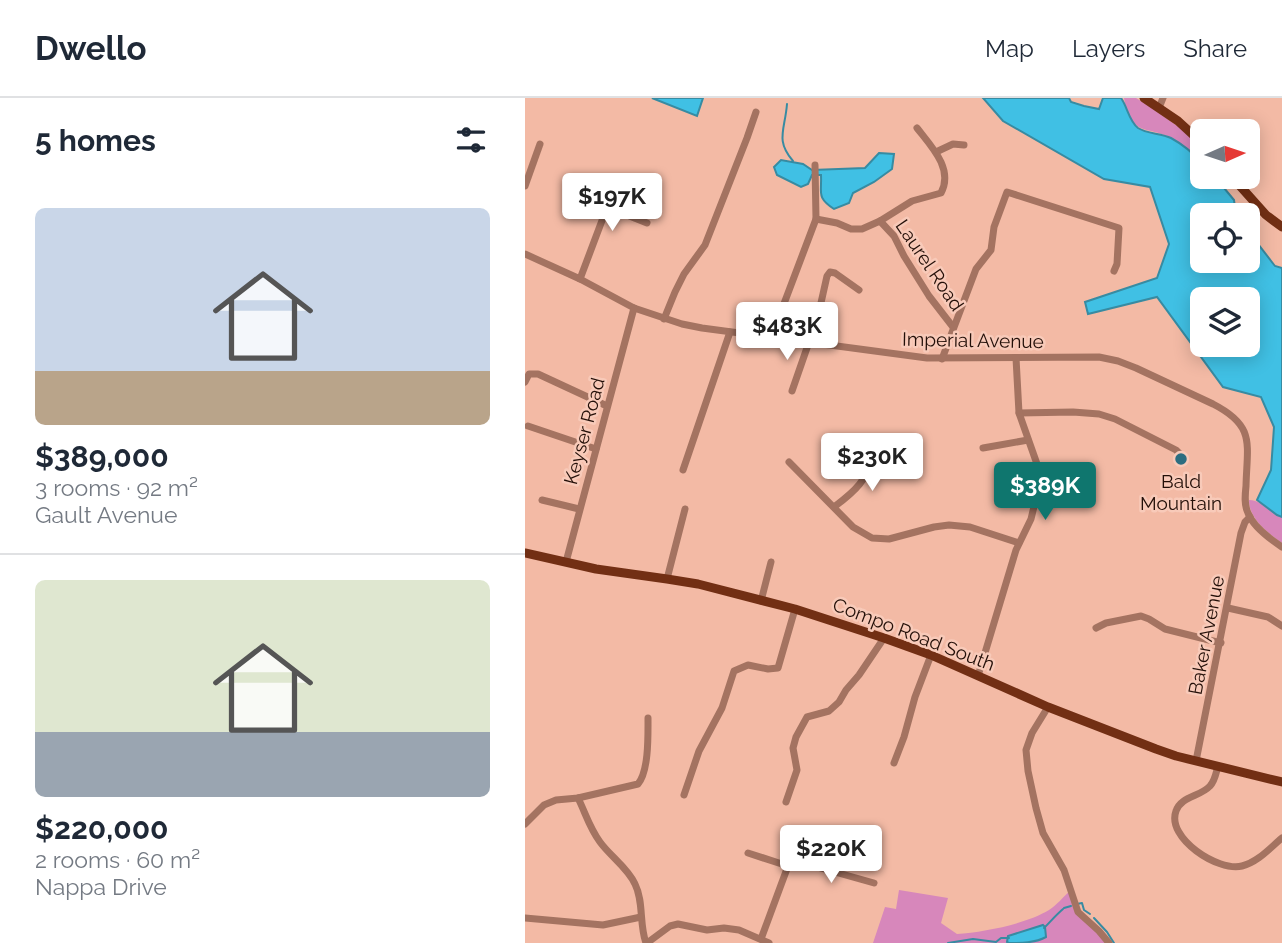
<!DOCTYPE html>
<html lang="en">
<head>
<meta charset="utf-8">
<style>
	:root { --surface:#fff; --page:#f6f6f7; --text:#1f2937; --muted:#747a83; --line:#e0e1e3; --accent:#0f766e }
	body { margin:0; font-family:Raleway,sans-serif; background:var(--page); color:var(--text); height:100vh; display:flex; flex-direction:column; font-size:26px; white-space:nowrap }
	* { box-sizing:border-box; margin:0 }
	p { font-size:23px; color:var(--muted) }
	.icon { flex:none; width:38px; height:38px; fill:none; stroke:currentColor; stroke-width:2; stroke-linecap:round; stroke-linejoin:round }
	.map { position:relative; flex:1; overflow:hidden }
	.side { display:flex; flex-direction:column; background:var(--surface); width:525px }
	.side>* { flex:none }
	.needle { width:46px; rotate:87deg }
	.buttons { position:absolute; left:665px; top:21px; display:grid; gap:14px }
	.buttons a { display:grid; place-items:center; width:70px; height:70px; border-radius:10px; background:var(--surface); box-shadow:0 4px 18px #0003; font-size:35px }
	.price { position:absolute; translate:-50% -60px; padding:0 16px; border-radius:7px; background:#fff; color:#222; font-size:23px; line-height:46px; filter:drop-shadow(0 2px 4px #0008) }
	.price::after { content:''; position:absolute; left:50%; top:42px; width:21px; height:16px; margin-left:-10px; background:inherit; clip-path:polygon(0 0,100% 0,50% 100%) }
	.price.current { background:var(--accent); color:#fff }
	ul { padding:0; list-style:none }
	li { display:grid; align-content:center; gap:14px; height:371px; padding:0 35px }
	li+li { border-top:2px solid var(--line) }
	li span { display:grid; place-items:center; height:217px; border-radius:10px; color:#555 }
	li>.icon { margin-inline-start:auto }
	span .icon { width:126px; height:126px; fill:#fffc; stroke-width:1 }
	li b { font-size:30px }
	h2 { display:flex; justify-content:space-between; align-items:center; height:84px; padding:0 35px; font-size:30px }
	header { display:flex; align-items:center; gap:42px; box-sizing:border-box; height:98px; padding:0 35px; background:var(--surface); border-bottom:2px solid var(--line) }
	header strong { font-size:33px }
	nav { display:flex; gap:38px; margin-inline-start:auto; font-size:24px }
	main { display:flex; flex:1; min-height:0 }
	.map>svg:first-child { display:block }
	.green { fill:#d787bb }
	.water { fill:#40c0e4; stroke:#378ba2; stroke-width:2; fill-rule:evenodd }
	.lines { fill:none; stroke-linecap:round; stroke-linejoin:round }
	.stream { stroke:#378ba2; stroke-width:2 }
	.minor { stroke:#a47361; stroke-width:7 }
	.major { stroke:#722f14; stroke-width:9 }
	.poi-dot { fill:#2c6d80; stroke:#f8cab9; stroke-width:2.5 }
	.labels { text-anchor:middle; dominant-baseline:central; stroke-width:5; stroke-linejoin:round; paint-order:stroke }
	.street-label { font-size:19px; fill:#230f08; stroke:#f8cab9 }
	.poi-label { font-size:19px; fill:#230f08; stroke:#f8cab9 }
</style>
</head>
<body>
<header>
<strong>Dwello</strong>
<nav><a>Map</a><a>Layers</a><a>Share</a></nav>
</header>
<main>
<section class="side">
<h2>5 homes<svg class="icon" aria-label="filters" viewBox="0 0 24 24"><path d="M4 7h16M4 17h16"/><circle cx="9" cy="7" r="2"/><circle cx="15" cy="17" r="2"/></svg></h2>
<ul>
<li><span style="background:linear-gradient(#c9d6e8 75%,#b9a48a 0)"><svg class="icon" aria-label="home" viewBox="0 0 24 24"><path d="M3 11l9-7 9 7M6 9v11h12V9"/></svg></span><div><b>$389,000</b><p>3 rooms · 92 m²</p><p>Gault Avenue</p></div></li>
<li><span style="background:linear-gradient(#dfe7d0 70%,#9aa5b1 0)"><svg class="icon" aria-label="home" viewBox="0 0 24 24"><path d="M3 11l9-7 9 7M6 9v11h12V9"/></svg></span><div><b>$220,000</b><p>2 rooms · 60 m²</p><p>Nappa Drive</p></div></li>
</ul>
</section>
<div class="map">
<svg width="757" height="845" viewBox="0 0 757 845">
	<rect width="100%" height="100%" fill="#f3baa5"/>
	<!-- green -->
	<g class="green">
		<path d="M599,0H611L624,8L655,30L677,51V65C668,56 658,46 646,40C621,27 605,39 599,0Z"/>
		<path d="M724,402C738,402 745,415 757,419V445C742,434 724,421 724,402Z"/>
		<path d="M374,792L423,800L416,825L432,836C459,834 501,826 524,812C532,807 538,799 545,793L557,819L584,845H348L360,809L371,811Z"/>
	</g>
	<!-- water -->
	<g class="water">
		<polygon points="127,0 178,0 172,18"/>
		<path d="M458,0H544L546,4L559,8L574,11L578,0H596C602,8 604,23 613,30C622,36 636,35 646,40C657,46 669,56 677,65V79H690L709,102L711,117H677V163H723V133L750,168L757,170V419L752,417L732,402L746,372L749,329L736,299L698,289L632,199L563,216L560,204L632,180L644,146L625,89L579,81L478,23ZM677,201H723V247H677Z"/>
		<path d="M354,55L369,56L367,71L349,84L328,95L324,105L309,111C291,99 297,95 296,77H287L283,86L276,89L252,77L249,69L256,62L278,66L287,72L340,70Z"/>
		<path d="M518,827L520,829L521,839C510,845 496,845 484,845L482,844L483,838Z"/>
	</g>
	<g class="lines">
		<!-- stream -->
		<g class="stream">
			<path d="M262,6C260,32 250,42 268,63"/>
			<polyline points="552,806 557,805 559,812 565,816"/>
			<polyline points="539,810 546,808"/>
			<polyline points="569,820 582,834 589,845"/>
			<path d="M519,830C526,823 531,817 538,811"/>
			<polyline points="423,845 448,841 471,844 476,840 484,840"/>
		</g>
		<!-- minor -->
		<g class="minor">
			<polyline points="634,10 638,0"/>
			<polyline points="411,54 428,46 439,47"/>
			<polyline points="0,88 15,46"/>
			<polyline points="82,109 122,125"/>
			<path d="M291,121L312,125L326,131H337L355,123L387,103L416,95C429,71 406,48 392,30"/>
			<polyline points="355,123 369,138 379,158 404,198 428,229"/>
			<path d="M0,156L55,181L109,210L157,226L177,230L402,260L574,259L593,263L611,270L688,306C731,328 722,346 721,388C720,397 719,407 723,415C728,429 745,441 757,449"/>
			<polyline points="55,181 93,80"/>
			<polyline points="139,221 150,194 159,176 180,147 222,40 231,14"/>
			<polyline points="246,240 291,121 290,67"/>
			<polyline points="287,245 302,178 305,174 310,175 334,192"/>
			<polyline points="417,261 451,171 466,152 469,129 482,94 594,130 592,166 589,173"/>
			<polyline points="0,284 4,276 13,276 82,308"/>
			<polyline points="267,293 284,244"/>
			<polyline points="494,315 548,314 574,316 590,321 651,352 660,361"/>
			<polyline points="3,328 71,351"/>
			<polyline points="458,350 503,342"/>
			<polyline points="264,364 328,429 347,440 364,441 409,429 424,427 445,429 494,445"/>
			<polyline points="158,372 205,234"/>
			<polyline points="17,402 54,411"/>
			<path d="M309,409C333,391 339,384 351,356"/>
			<polyline points="41,464 109,210"/>
			<polyline points="142,481 160,411"/>
			<polyline points="236,503 246,464"/>
			<polyline points="703,510 743,519 757,528"/>
			<polyline points="571,530 581,525 616,518 624,521 640,531 696,545"/>
			<polyline points="453,578 491,452 506,421 513,392 514,381 512,366 494,315 491,260"/>
			<polyline points="523,609 507,635 501,652 503,673 511,710 518,735 539,772 553,814 574,833 584,845"/>
			<polyline points="671,663 716,435 720,424 725,419"/>
			<polyline points="369,665 379,639 390,599 406,557"/>
			<path d="M693,668C691,675 690,683 685,688C675,699 656,698 651,713C641,740 693,774 717,768C733,764 745,750 757,740"/>
			<polyline points="159,697 174,653 197,610 209,573 223,567 243,571 253,570 270,511"/>
			<path d="M53,700C61,716 64,729 75,744C85,758 103,770 110,786C119,804 114,826 121,845"/>
			<polyline points="261,704 272,672 268,650 271,639 282,619 304,613 314,604 321,592 334,577 359,540"/>
			<path d="M0,726L19,707L31,702L53,700L113,686C124,673 123,637 123,620"/>
			<polyline points="223,755 263,768 271,766 285,767 349,785"/>
			<polyline points="0,820 78,827 116,819"/>
			<polyline points="236,841 263,768"/>
			<polyline points="122,845 145,828 153,826 182,832 199,830 214,832 244,845"/>
		</g>
		<!-- major -->
		<g class="major">
			<polyline points="619,0 653,23 677,45"/>
			<polyline points="707,79 741,117 757,129"/>
			<polyline points="0,455 71,471 142,481 173,486 270,511 359,540 406,557 523,609 631,651 651,658 757,684"/>
		</g>
	</g>
	<!-- markers -->
	<circle class="poi-dot" cx="656" cy="361" r="7"/>
	<g class="labels">
		<!-- street labels -->
		<g class="street-label">
			<text transform="translate(405 167) rotate(56)">Laurel Road</text>
			<text transform="translate(448 242) rotate(1)">Imperial Avenue</text>
			<text transform="translate(59 333) rotate(-75)">Keyser Road</text>
			<text transform="translate(389 536) rotate(21)">Compo Road South</text>
			<text transform="translate(681 537) rotate(-79)">Baker Avenue</text>
		</g>
		<!-- poi labels -->
		<g class="poi-label">
			<text x="656" y="383">Bald<tspan x="656" dy="22">Mountain</tspan></text>
		</g>
	</g>
</svg>
<div class="buttons">
<a><svg class="needle" viewBox="-14 -14 28 28"><path d="M0-13l5 13h-10z" fill="#e53935"/><path d="M0 13l5-13h-10z" fill="#747a83"/></svg></a>
<a><svg class="icon" aria-label="locate" viewBox="0 0 24 24"><circle cx="12" cy="12" r="6"/><path d="M12 2v4M12 18v4M2 12h4M18 12h4"/></svg></a>
<a><svg class="icon" aria-label="layers" viewBox="0 0 24 24"><path d="M12 4l9 5-9 5-9-5zM3 14l9 5 9-5"/></svg></a>
</div>
<b class="price" style="left:87px;top:135px">$197K</b>
<b class="price" style="left:262px;top:264px">$483K</b>
<b class="price" style="left:347px;top:395px">$230K</b>
<b class="price current" style="left:520px;top:424px">$389K</b>
<b class="price" style="left:306px;top:787px">$220K</b>
</div>
</main>
</body>
</html>
